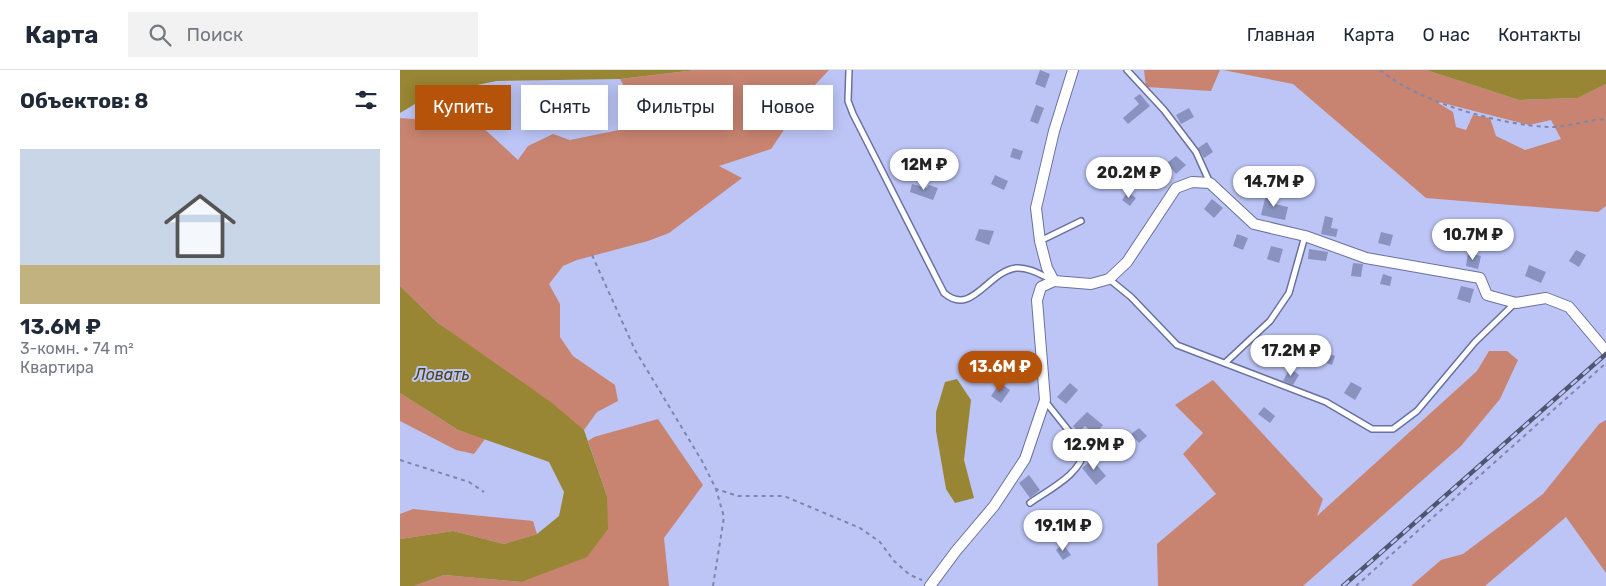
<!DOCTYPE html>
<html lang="ru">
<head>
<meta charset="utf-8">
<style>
	:root { --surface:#fff; --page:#f2f2f3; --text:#1f2937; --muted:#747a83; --line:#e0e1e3; --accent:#b45309 }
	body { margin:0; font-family:Rubik,sans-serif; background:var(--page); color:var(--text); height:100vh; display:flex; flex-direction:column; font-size:19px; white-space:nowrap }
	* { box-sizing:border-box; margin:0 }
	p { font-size:16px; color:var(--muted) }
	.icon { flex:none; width:28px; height:28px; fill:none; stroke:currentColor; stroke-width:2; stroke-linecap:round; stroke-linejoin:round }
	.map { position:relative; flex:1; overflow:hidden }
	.panel { display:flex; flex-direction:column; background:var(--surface); width:400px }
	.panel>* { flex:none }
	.hud { position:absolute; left:15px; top:15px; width:475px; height:45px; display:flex; gap:10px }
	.price { position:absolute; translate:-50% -42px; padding:0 11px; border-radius:18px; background:#fff; color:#222; font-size:16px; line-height:32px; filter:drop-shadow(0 1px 2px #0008) }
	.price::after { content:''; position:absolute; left:50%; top:30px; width:15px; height:11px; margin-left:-8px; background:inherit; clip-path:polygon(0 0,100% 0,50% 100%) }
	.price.current { background:var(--accent); color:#fff }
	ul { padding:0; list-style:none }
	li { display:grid; align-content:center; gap:10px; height:265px; padding:0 20px }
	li+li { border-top:1px solid var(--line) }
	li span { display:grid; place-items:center; height:155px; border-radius:0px; color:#555 }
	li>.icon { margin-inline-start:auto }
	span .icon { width:90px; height:90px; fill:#fffc; stroke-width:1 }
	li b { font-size:21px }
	h2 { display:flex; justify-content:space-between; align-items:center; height:60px; padding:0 20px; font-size:21px }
	.pill { padding:0 18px; border-radius:0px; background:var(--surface); box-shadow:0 2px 12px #0003; font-size:18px; line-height:45px }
	.pill.current { background:var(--accent); color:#fff }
	header { display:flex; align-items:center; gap:30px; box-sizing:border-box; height:70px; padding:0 25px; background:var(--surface); border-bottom:1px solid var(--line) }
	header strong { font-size:24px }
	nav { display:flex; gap:28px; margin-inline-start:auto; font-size:18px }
	.search { width:350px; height:45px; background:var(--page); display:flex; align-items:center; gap:12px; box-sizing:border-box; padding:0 18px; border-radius:0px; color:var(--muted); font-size:19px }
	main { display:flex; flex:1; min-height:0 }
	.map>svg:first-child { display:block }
	.green { fill:#c88471; fill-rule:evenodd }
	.water { fill:#988634 }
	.building { fill:#8a92c0 }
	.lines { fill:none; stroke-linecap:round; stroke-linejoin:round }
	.lane-casing { stroke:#69719d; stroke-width:8 }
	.street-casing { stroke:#69719d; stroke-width:12 }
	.path { stroke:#7f86aa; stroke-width:2; stroke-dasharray:4 4; stroke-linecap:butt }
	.lane { stroke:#fff; stroke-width:5 }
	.street { stroke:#fff; stroke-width:10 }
	.rail-casing { stroke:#4f556f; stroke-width:4.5 }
	.rail { stroke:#bcc5f6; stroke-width:2.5; stroke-dasharray:8; stroke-linecap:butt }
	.labels { text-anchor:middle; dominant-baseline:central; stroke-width:4; stroke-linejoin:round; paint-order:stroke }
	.water-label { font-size:16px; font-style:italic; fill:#4d4317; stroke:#bcc5f6 }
</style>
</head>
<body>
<header>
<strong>Карта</strong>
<div class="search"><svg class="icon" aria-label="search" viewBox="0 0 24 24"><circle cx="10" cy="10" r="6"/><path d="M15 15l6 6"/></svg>Поиск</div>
<nav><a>Главная</a><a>Карта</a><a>О нас</a><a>Контакты</a></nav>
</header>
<main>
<section class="panel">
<h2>Объектов: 8<svg class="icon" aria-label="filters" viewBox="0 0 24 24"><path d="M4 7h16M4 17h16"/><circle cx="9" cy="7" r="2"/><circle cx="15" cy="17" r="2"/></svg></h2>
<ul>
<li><span style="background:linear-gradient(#c9d6e8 75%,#c2b280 0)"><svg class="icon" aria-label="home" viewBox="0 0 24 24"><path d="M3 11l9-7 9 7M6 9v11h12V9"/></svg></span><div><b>13.6M ₽</b><p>3-комн. · 74 m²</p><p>Квартира</p></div></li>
</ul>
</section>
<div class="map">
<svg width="1206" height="516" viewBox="0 0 1206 516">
	<rect width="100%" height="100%" fill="#bcc5f6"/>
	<!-- green -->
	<g class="green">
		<polygon points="296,0 429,0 413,17 371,79 319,96 342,108 269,163 248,171 177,190 163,196 149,214 160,234 160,267 173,286 215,315 218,331 197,342 184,360 38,253 0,216 0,48 79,54 118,90 128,76 153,64 170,70 238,56 237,38 220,9"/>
		<polygon points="744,0 820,0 811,21 746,17"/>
		<path d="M823,0H1026L1119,30L1178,28L1206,14V136L1198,142L1026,128L893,14ZM1035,31L1129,55L1151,50L1161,69L1125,80L1096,66L1090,48L1073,45L1066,60L1056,57L1053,42Z"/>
		<polygon points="1089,281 1107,281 1118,290 1100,329 1061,376 903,516 758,516 757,474 816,424 783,384 803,363 775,335 813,310 923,429 917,446 1077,301"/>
		<polygon points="0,323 58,360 85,369 74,384 56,380 0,351"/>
		<polygon points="258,349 303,415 264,468 269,516 14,516 44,505 121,512 207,426 188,371 194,367"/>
		<polygon points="1206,350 1206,503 1166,447 1085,516 1011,516 1041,490 1063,484 1143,424 1199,354"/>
		<polygon points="13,439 133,451 137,464 104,474 53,461 0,469 0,444"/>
	</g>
	<!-- water -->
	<g class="water">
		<polygon points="0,0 296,0 220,9 96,11 30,25 0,43"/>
		<polygon points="1026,0 1206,0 1206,14 1178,28 1119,30"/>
		<polygon points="0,216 38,253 152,333 184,360 207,426 208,459 187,487 121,512 44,505 14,516 0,516 0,469 53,461 104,474 137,464 159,446 164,422 149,392 58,360 0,323"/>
		<polygon points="557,309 571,330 564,390 574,428 555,433 546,419 536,361 536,342 545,312"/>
	</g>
	<!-- building -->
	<g class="building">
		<polygon points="640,0 650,4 645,18 635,14"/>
		<polygon points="740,24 750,36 728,54 723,48 739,34 734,28"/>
		<polygon points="636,35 644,38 638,54 630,51"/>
		<polygon points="789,38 794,47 781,54 776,45"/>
		<polygon points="807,72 813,82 804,88 798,78"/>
		<polygon points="613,78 623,81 620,90 610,87"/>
		<polygon points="776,86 786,95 776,104 767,93"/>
		<polygon points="595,105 608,111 604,120 591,114"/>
		<polygon points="512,114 527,118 529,115 538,118 533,130 510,122"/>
		<polygon points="867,121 877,124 875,134 888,137 885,150 861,145"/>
		<polygon points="728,122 736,128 730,136 722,130"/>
		<polygon points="812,129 823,138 814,148 804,139"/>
		<polygon points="925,146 933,148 931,158 938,159 936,167 921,164"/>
		<polygon points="579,159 594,161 589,175 575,170"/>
		<polygon points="981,162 993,165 990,176 978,173"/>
		<polygon points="837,164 848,168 843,180 833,176"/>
		<polygon points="871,176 883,179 879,193 867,189"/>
		<polygon points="909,179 928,182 926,191 908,189"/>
		<polygon points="1176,180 1186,185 1179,197 1169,191"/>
		<polygon points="1068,183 1081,186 1078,199 1066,196"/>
		<polygon points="953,193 963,194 961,207 951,206"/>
		<polygon points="1129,195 1146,202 1141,213 1125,206"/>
		<polygon points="983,204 992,207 990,216 980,214"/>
		<polygon points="1061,216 1074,219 1070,233 1057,229"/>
		<polygon points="923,282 935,286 932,295 920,291"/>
		<polygon points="890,298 899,305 893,315 883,311"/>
		<polygon points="951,312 962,318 955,330 944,323"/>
		<polygon points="600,313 610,320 601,333 591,326"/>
		<polygon points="670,313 678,320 666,334 657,327"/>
		<polygon points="864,337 875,346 870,353 858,344"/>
		<polygon points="687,342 703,355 695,365 685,356 679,362 673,356"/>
		<polygon points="739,358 747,366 739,373 731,364"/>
		<polygon points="696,386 700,391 696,394 706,406 696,415 682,398"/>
		<polygon points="629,405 640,420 630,428 619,413"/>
		<polygon points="663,474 671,485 663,490 656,480"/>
	</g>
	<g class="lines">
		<defs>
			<g id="lane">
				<path d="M449,0L448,31L453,44L544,223C572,247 587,202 616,198C629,197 641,205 652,210"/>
				<polyline points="727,0 764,40 796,82 810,113"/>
				<polyline points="640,171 681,151"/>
				<polyline points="709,209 731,227 777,275 926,332 972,359 993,359 1017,341 1075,272 1115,233"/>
				<polyline points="825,293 870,251 889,223 905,166"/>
				<path d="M630,433C648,420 682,404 684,380L645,331"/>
			</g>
			<g id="street">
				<polyline points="654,211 691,214 709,209 727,192 776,118 792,112 810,113 854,154 905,166 966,188 1080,208 1087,225 1116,233 1146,228 1169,237 1206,281"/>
				<polyline points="530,516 556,481 594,436 625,389 645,330 637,230 641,217 654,211 647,198 640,171 636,138 654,61 673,0"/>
			</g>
		</defs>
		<!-- lane casing -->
		<use href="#lane" class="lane-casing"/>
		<!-- street casing -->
		<use href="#street" class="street-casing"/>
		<!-- path -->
		<g class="path">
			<path d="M980,0C1018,32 1100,55 1149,57C1168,57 1187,50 1206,49"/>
			<polyline points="192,185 235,280 302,391 316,419 338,426 384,426 460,458 480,472 494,491 510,505 522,510"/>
			<polyline points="0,390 69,412 84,422"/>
			<polyline points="313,516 324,447 316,419"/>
			<polyline points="956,516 1206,293"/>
		</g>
		<!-- lane -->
		<use href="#lane" class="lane"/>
		<!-- street -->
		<use href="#street" class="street"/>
		<defs>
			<polyline id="rail" points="943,516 1206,284"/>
		</defs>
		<!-- rail casing -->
		<use href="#rail" class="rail-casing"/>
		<!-- rail -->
		<use href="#rail" class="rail"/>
	</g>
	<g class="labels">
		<!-- water labels -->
		<g class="water-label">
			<text x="42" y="304">Ловать</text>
		</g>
	</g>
</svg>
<b class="price" style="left:524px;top:121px">12M ₽</b>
<b class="price" style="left:729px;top:129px">20.2M ₽</b>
<b class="price" style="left:874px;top:138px">14.7M ₽</b>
<b class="price" style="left:1073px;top:191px">10.7M ₽</b>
<b class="price" style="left:891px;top:307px">17.2M ₽</b>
<b class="price current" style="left:600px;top:323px">13.6M ₽</b>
<b class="price" style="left:694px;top:401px">12.9M ₽</b>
<b class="price" style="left:663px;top:482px">19.1M ₽</b>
<div class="hud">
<a class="pill current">Купить</a>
<a class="pill">Снять</a>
<a class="pill">Фильтры</a>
<a class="pill">Новое</a>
</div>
</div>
</main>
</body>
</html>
